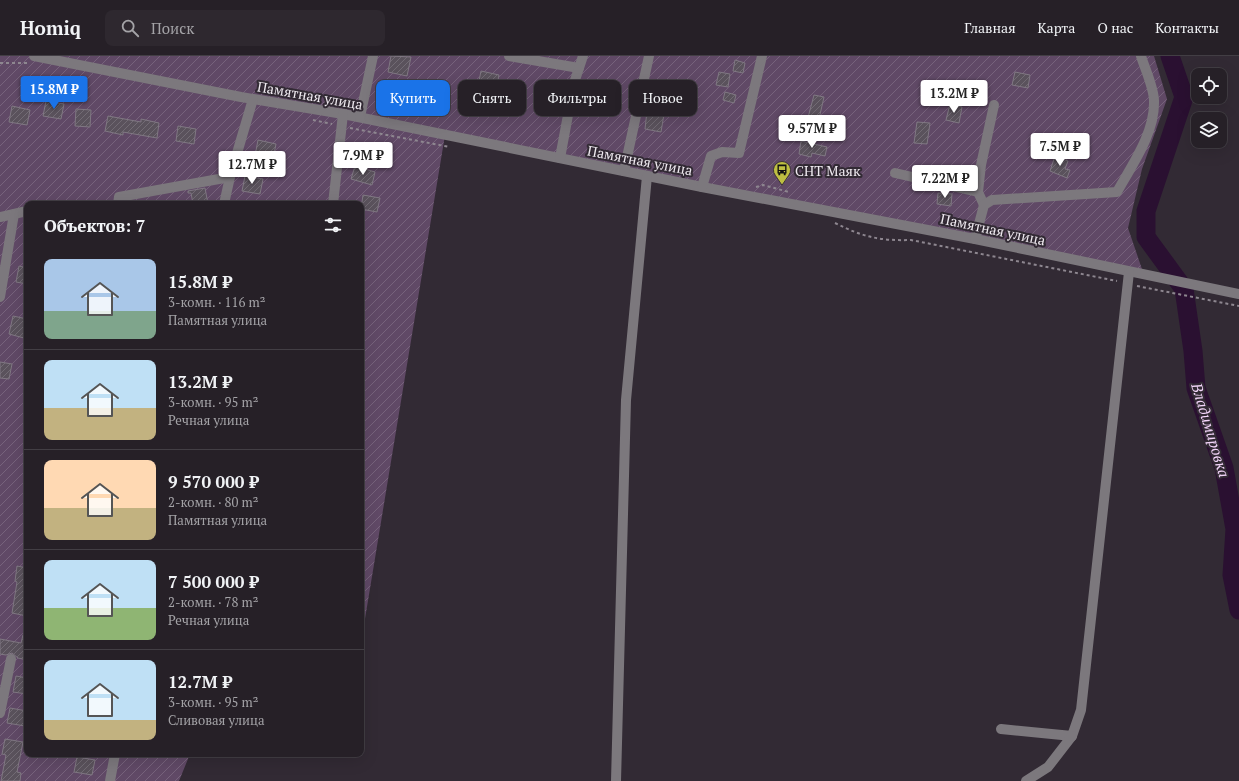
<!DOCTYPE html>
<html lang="ru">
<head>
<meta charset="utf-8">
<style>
	:root { --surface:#262027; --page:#2e282f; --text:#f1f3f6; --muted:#a4a3a7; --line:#423e44; --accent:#1a73e8 }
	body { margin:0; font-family:"PT Serif",serif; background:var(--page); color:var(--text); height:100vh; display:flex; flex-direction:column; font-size:15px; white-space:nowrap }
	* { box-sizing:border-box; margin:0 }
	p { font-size:13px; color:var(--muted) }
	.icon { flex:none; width:22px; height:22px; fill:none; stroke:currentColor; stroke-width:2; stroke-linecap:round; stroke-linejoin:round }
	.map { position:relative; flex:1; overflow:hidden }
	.sheet { position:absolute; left:24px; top:145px; width:340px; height:556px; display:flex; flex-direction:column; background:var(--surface); border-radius:8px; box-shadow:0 4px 16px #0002,0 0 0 1px var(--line) }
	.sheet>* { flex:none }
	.guide { position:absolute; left:376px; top:24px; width:380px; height:36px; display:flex; gap:8px }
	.tools { position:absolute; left:1191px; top:12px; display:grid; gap:8px }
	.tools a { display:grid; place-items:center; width:36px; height:36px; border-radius:8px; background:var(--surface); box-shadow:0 4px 16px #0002,0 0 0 1px var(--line); font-size:20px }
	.price { position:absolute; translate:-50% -34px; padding:0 9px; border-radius:4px; background:#fff; color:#222; font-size:13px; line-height:26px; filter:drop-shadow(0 1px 2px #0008) }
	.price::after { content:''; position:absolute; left:50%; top:24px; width:12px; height:9px; margin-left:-6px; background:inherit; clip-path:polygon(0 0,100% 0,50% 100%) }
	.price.active { background:var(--accent); color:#fff }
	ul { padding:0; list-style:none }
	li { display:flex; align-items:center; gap:12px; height:100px; padding:0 20px }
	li+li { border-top:1px solid var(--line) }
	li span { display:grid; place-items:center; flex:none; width:112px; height:80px; border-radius:8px; color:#555 }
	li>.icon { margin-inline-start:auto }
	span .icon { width:48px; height:48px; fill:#fffc; stroke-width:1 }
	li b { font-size:17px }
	h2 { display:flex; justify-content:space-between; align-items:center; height:48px; padding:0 20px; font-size:17px }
	.pill { padding:0 14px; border-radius:8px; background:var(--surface); box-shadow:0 4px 16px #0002,0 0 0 1px var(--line); font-size:14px; line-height:36px }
	.pill.active { background:var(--accent); color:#fff }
	header { display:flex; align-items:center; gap:24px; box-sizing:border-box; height:56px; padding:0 20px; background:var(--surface); border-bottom:1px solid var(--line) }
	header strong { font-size:19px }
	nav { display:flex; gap:22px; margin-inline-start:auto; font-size:14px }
	.search { width:280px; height:36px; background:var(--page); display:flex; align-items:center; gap:10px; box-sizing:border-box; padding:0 14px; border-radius:8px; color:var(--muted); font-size:15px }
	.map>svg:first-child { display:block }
	.garden { fill:url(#garden-furrows) }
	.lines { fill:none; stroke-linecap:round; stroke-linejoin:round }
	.river { stroke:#2a1031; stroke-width:19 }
	.building { fill:url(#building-hatch); stroke:#807883 }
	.path { stroke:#8e8790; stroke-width:2; stroke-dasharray:3 3; stroke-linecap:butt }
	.minor { stroke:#7c787d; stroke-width:10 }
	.labels { text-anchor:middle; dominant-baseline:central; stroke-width:4; stroke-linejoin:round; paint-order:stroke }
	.street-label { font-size:14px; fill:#efeaf0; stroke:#322a34 }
	.poi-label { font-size:14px; fill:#efeaf0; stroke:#322a34; text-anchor:start }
	.water-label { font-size:15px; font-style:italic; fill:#f2d4f9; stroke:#322a34 }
</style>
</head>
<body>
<header>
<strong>Homiq</strong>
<div class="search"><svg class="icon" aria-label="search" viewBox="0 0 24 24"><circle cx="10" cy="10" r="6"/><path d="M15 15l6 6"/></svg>Поиск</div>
<nav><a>Главная</a><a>Карта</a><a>О нас</a><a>Контакты</a></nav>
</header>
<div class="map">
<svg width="1239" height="725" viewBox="0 0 1239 725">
	<defs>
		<pattern id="garden-furrows" width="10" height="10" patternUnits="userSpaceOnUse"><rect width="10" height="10" fill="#604966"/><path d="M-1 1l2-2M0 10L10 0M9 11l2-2" fill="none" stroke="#77637c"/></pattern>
		<pattern id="building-hatch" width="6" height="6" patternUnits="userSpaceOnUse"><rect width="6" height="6" fill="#5a525c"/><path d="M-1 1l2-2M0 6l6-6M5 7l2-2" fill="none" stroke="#726b74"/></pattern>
	</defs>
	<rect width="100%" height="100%" fill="#322a34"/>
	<!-- garden -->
	<polygon class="garden" points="0,0 1154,0 1167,43 1142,113 1128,172 1144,219 445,79 361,587 361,148 27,148 27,698 190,698 179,725 0,725"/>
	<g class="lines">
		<!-- river -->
		<polyline class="river" points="1170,0 1184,41 1146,155 1146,181 1184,233 1193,295 1196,332 1224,412 1235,473 1232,519 1239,554"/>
	</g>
	<!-- building -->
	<g class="building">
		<polygon points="391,0 411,1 407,20 388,16"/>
		<polygon points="735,4 745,7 743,17 733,15"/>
		<polygon points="481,15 499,19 495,38 477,35"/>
		<polygon points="719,16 730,18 728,31 716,29"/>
		<polygon points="1015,16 1030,19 1028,32 1012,29"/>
		<polygon points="725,36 736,39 734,47 723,44"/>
		<polygon points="591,39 600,41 598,51 589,49"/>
		<polygon points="814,39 824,41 819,63 817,63 815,70 806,69"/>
		<polygon points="46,45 64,48 61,63 43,60"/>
		<polygon points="950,48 962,51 959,67 946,64"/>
		<polygon points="12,50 30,54 27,69 9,66"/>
		<polygon points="76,53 91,54 90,71 75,70"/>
		<polygon points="647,55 664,58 661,76 645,73"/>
		<polygon points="108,60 141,66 141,63 159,67 157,82 123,76 123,79 105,75"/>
		<polygon points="917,66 930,67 927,88 914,87"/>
		<polygon points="178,70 196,73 194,88 176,85"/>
		<polygon points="258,84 276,88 273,103 255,100"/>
		<polygon points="801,85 827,91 825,100 812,97 811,101 799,98"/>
		<polygon points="1055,100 1068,105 1065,113 1070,114 1067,122 1050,115"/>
		<polygon points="355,110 375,116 372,129 351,123"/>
		<polygon points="245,120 263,123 260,138 242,135"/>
		<polygon points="205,132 208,148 193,148 191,137 188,137 188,135"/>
		<polygon points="938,137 952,138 951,150 937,148"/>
		<polygon points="363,139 380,142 377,156 361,153"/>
		<polygon points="19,210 27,212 27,228 16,226"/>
		<polygon points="13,260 27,263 24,282 9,278"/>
		<polygon points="0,306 12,308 9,323 0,322"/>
		<polygon points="17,510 27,512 27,560 12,557 17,526 15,525"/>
		<polygon points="23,579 27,579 27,604 18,602 12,597 6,599 0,598 0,583 21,587"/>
		<polygon points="16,620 27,622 27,638 13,636"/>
		<polygon points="10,652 27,655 25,670 7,667"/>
		<polygon points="5,683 23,686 17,716 21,717 20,725 1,725 6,699 2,698"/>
		<polygon points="77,701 95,704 92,719 74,716"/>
	</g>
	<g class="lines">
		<!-- path -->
		<g class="path">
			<polyline points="0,7 27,7"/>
			<polyline points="313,64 332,68"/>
			<polyline points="350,72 450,91"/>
			<polyline points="756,131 763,129 789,136"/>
			<path d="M835,167C863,181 880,185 911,184L1117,225"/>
			<polyline points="1137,230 1239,250"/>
		</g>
		<!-- minor -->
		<g class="minor">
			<polyline points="34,0 241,41 343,58 702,131 975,183 1239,238"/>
			<polyline points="509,0 579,12"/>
			<polyline points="360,61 373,0"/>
			<polyline points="560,102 574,27 583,0"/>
			<polyline points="624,115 649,0"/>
			<polyline points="895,117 978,136"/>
			<polyline points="702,131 711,100 722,96 739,97 762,0"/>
			<polyline points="118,148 119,141 230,121"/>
			<polyline points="224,148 230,121 253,43"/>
			<polyline points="333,148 343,58"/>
			<polyline points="984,149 978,136 981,109 994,49"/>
			<polyline points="0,161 27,155"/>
			<path d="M975,183L984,149L992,144L1117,136C1132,109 1155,77 1154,45C1154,32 1145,13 1141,0"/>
			<polyline points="0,241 14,158"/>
			<polyline points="0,657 11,603"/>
			<polyline points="1001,673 1072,680 1081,654 1129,216"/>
			<polyline points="110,725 115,698"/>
			<polyline points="616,725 626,344 647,120"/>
			<polyline points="1026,725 1048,711 1072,680"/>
		</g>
	</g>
	<!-- icons -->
	<defs>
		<symbol id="bus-pin" viewBox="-11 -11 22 30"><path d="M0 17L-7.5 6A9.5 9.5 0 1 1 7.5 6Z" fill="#bebf42" stroke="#322a34"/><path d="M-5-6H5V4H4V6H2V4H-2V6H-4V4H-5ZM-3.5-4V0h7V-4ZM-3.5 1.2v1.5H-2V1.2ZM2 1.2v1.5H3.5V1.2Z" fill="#111"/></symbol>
	</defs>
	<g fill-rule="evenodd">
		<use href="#bus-pin" x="772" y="104" width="20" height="27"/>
	</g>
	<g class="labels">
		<!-- street labels -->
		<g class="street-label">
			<text transform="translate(310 39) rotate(10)">Памятная улица</text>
			<text transform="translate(640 104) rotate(11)">Памятная улица</text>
			<text transform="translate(993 173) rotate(12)">Памятная улица</text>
		</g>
		<!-- poi labels -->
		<g class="poi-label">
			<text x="795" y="114">СНТ Маяк</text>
		</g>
		<!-- water labels -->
		<g class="water-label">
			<text transform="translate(1211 374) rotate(73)">Владимировка</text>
		</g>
	</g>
</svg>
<div class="tools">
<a><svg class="icon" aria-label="locate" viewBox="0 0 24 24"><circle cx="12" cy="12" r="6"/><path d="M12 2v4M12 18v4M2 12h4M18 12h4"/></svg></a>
<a><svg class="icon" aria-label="layers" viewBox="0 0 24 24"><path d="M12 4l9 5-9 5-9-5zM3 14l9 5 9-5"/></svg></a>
</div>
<b class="price active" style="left:54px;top:54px">15.8M ₽</b>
<b class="price" style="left:954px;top:58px">13.2M ₽</b>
<b class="price" style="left:812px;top:93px">9.57M ₽</b>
<b class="price" style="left:1060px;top:111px">7.5M ₽</b>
<b class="price" style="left:363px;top:120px">7.9M ₽</b>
<b class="price" style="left:252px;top:129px">12.7M ₽</b>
<b class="price" style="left:945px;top:143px">7.22M ₽</b>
<div class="guide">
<a class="pill active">Купить</a>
<a class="pill">Снять</a>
<a class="pill">Фильтры</a>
<a class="pill">Новое</a>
</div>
<section class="sheet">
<h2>Объектов: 7<svg class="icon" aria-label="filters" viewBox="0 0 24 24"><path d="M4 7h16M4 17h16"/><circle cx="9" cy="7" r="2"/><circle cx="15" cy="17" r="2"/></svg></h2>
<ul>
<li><span style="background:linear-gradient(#a9c7e8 65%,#7fa58c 0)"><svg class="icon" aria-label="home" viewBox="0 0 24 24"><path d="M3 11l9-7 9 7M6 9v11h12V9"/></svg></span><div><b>15.8M ₽</b><p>3-комн. · 116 m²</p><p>Памятная улица</p></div></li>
<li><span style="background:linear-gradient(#bfe0f5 60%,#c2b280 0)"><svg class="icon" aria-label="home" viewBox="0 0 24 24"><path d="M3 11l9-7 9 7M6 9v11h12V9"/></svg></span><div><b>13.2M ₽</b><p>3-комн. · 95 m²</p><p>Речная улица</p></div></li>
<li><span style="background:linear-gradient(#ffd9b3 60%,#c2b280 0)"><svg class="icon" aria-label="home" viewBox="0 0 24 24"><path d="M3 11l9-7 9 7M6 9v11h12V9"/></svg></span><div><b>9 570 000 ₽</b><p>2-комн. · 80 m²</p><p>Памятная улица</p></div></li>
<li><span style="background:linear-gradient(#bfe0f5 60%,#8fb573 0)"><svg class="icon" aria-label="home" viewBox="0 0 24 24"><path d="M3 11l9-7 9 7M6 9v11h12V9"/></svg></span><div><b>7 500 000 ₽</b><p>2-комн. · 78 m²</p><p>Речная улица</p></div></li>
<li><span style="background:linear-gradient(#bfe0f5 75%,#c2b280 0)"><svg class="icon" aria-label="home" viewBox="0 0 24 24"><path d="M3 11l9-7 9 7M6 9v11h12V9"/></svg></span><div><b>12.7M ₽</b><p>3-комн. · 95 m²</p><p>Сливовая улица</p></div></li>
</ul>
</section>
</div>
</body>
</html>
